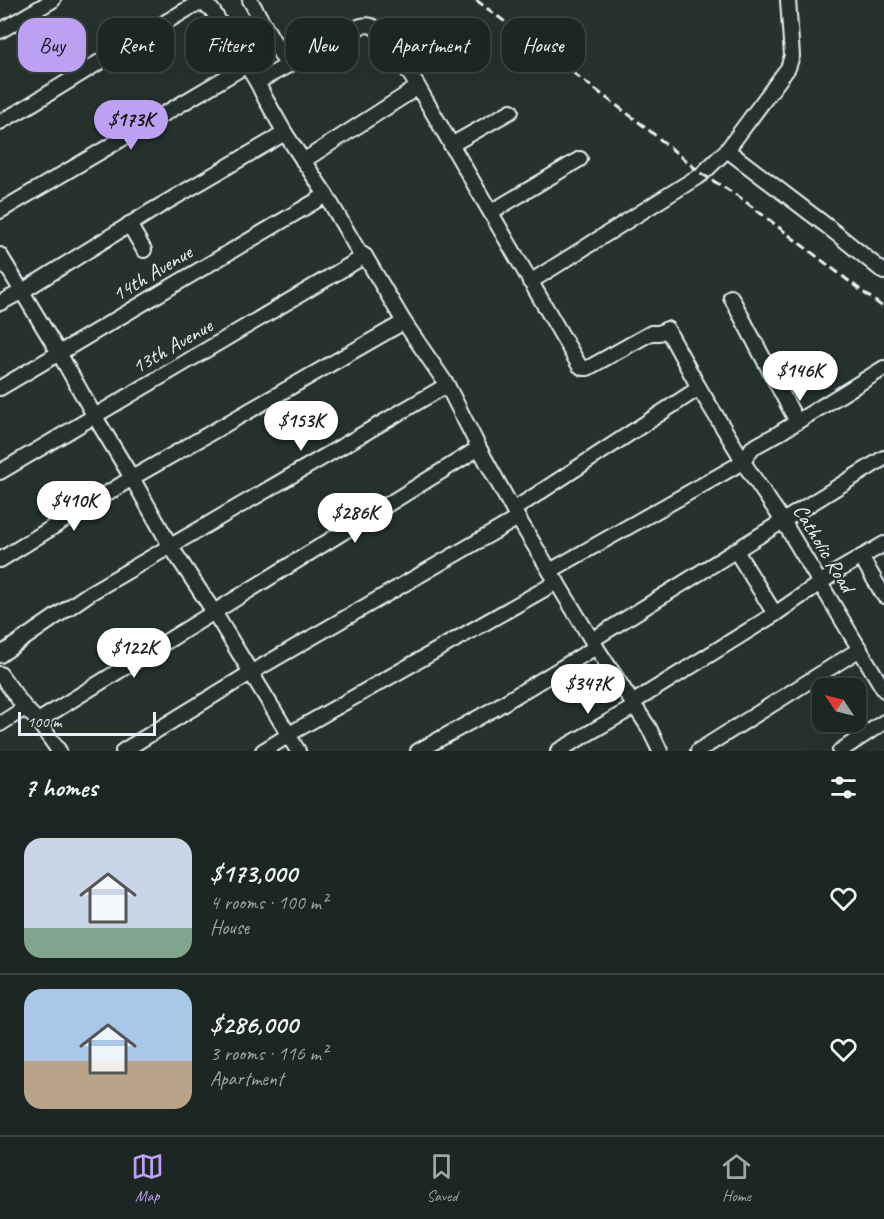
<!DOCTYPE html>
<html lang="en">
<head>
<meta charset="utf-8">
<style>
	:root { --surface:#1c2622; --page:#29322f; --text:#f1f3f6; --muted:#a0a5a5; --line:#3a4340; --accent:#bca0f2 }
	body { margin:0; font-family:Caveat,sans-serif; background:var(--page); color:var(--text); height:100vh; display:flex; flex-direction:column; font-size:22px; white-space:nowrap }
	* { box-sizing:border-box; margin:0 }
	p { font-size:20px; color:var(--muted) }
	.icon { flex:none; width:33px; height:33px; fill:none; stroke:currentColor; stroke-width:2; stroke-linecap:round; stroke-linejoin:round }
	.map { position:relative; height:751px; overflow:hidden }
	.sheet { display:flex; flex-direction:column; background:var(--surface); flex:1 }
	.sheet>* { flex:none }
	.banner { position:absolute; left:18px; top:18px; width:849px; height:54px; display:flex; gap:12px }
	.needle { width:39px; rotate:305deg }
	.buttons { position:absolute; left:812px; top:678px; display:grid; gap:12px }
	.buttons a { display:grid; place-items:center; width:54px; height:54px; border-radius:12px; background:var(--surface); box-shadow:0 6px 24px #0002,0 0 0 2px var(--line); font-size:30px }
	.scale { position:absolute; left:18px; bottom:15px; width:138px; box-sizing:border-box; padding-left:6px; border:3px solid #e8f1f8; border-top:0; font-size:16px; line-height:21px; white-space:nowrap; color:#e8f1f8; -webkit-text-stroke:4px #26332d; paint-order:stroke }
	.price { position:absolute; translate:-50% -51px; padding:0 14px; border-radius:21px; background:#fff; color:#222; font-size:20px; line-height:39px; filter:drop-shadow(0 2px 3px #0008) }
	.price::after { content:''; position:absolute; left:50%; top:36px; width:18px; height:14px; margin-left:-9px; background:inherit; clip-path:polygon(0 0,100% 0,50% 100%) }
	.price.current { background:var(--accent); color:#111 }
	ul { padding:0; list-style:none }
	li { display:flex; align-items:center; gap:18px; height:150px; padding:0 24px }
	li+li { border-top:2px solid var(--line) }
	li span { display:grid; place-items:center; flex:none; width:168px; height:120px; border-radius:18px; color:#555 }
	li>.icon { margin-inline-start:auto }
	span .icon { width:72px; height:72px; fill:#fffc; stroke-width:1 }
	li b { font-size:26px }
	h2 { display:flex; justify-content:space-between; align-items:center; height:72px; padding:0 24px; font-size:26px }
	.chip { padding:0 21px; border-radius:18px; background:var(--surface); box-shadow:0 6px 24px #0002,0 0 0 2px var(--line); font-size:21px; line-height:54px }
	.chip.current { background:var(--accent); color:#111 }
	.menu { display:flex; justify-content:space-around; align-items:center; height:84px; border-top:2px solid var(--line); background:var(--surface); font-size:16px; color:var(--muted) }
	.menu a { display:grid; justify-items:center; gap:3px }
	.menu .current { color:var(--accent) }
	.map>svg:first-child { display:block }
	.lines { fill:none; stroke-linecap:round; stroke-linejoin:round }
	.minor-casing { stroke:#e8f1f8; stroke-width:18 }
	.minor { stroke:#26332d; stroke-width:14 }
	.rail { stroke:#e8f1f8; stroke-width:3; stroke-dasharray:9 4.5; stroke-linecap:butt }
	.labels { text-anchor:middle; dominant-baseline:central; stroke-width:4.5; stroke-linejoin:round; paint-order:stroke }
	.street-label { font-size:21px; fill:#e8f1f8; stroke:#26332d }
</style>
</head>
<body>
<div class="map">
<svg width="884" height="751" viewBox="0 0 884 751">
	<rect width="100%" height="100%" fill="#26332d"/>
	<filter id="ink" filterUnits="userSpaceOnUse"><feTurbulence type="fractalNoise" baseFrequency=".0167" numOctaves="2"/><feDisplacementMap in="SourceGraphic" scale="12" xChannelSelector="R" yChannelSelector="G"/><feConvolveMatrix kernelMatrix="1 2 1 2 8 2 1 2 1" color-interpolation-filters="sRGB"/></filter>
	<g filter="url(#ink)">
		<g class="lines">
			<defs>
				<g id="minor">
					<polyline points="250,0 287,65"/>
					<polyline points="0,31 53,0"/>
					<path d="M257,82L361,26C370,24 374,26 380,32L390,31L399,37L403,50L397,53L418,87L579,365L583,368H588L651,333H659L667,329L699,388L738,452L743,462L783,521L884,690"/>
					<path d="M0,122L25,108L119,50L191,7C200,3 205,3 212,10L257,82L265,98L285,133L326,195L359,252L365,256L404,322L447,385L479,448L513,510L596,647L649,728L660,751"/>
					<polyline points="451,145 511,111"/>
					<polyline points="727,150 827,226 884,272"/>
					<polyline points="303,161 418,87"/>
					<polyline points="0,211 247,65"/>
					<polyline points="491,212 580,159"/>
					<polyline points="129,224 144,250"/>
					<polyline points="0,255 59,353 94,415 132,478 171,547 214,612 289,735 263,751"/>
					<polyline points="530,282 702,174 727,150 788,68 792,56 788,0"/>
					<polyline points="731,297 797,422"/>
					<polyline points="0,303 21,292 153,210 285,133"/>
					<polyline points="0,388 326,195"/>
					<polyline points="0,472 365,256"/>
					<polyline points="513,510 699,388"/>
					<polyline points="736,551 775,614"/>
					<polyline points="861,557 884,596"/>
					<polyline points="0,560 132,478 404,322"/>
					<polyline points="550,571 743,462 752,448 779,433 884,368"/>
					<polyline points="592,640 884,458"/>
					<polyline points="0,655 90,593 447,385"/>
					<polyline points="0,674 25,708 38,721 59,751"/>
					<polyline points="632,703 775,614 836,572 884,544"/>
					<polyline points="38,721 479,448"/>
					<polyline points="0,724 25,708"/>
					<polyline points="123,751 252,672 518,518"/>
					<polyline points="298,751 290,738 289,735 291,733 557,582"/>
					<polyline points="418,751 492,710 596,647"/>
					<polyline points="558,751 634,707"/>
					<polyline points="698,751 860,649"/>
					<polyline points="840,751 884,722"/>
				</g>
			</defs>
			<!-- minor casing -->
			<use href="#minor" class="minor-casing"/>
			<!-- minor -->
			<use href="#minor" class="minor"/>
			<!-- rail -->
			<polyline class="rail" points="476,0 644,126 702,174 738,196 884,308"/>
		</g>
	</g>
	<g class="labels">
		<!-- street labels -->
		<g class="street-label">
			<text transform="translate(152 273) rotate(-31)">14th Avenue</text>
			<text transform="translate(172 346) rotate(-30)">13th Avenue</text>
			<text transform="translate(824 548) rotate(59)">Catholic Road</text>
		</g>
	</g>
</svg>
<div class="buttons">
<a><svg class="needle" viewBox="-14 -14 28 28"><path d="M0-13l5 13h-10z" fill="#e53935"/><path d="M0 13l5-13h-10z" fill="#a0a5a5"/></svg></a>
</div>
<div class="scale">100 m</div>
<b class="price current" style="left:131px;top:151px">$173K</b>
<b class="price" style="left:800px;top:402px">$146K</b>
<b class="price" style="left:301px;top:452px">$153K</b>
<b class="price" style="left:74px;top:532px">$410K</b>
<b class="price" style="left:355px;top:544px">$286K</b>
<b class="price" style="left:134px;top:679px">$122K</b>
<b class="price" style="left:588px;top:715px">$347K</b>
<div class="banner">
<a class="chip current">Buy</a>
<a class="chip">Rent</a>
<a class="chip">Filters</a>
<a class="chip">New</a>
<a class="chip">Apartment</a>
<a class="chip">House</a>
</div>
</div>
<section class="sheet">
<h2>7 homes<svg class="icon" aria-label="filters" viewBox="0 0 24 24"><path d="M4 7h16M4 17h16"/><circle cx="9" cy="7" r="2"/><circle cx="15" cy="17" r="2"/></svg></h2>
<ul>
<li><span style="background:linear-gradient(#c9d6e8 75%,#7fa58c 0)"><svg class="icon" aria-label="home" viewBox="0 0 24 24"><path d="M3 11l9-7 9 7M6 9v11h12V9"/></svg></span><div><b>$173,000</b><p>4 rooms · 100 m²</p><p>House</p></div><svg class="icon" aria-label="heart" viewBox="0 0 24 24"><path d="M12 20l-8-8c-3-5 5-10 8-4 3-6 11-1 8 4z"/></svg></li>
<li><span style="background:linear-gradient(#a9c7e8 60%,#b9a48a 0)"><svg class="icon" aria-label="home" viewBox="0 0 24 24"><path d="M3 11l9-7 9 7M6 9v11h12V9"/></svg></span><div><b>$286,000</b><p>3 rooms · 116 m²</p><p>Apartment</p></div><svg class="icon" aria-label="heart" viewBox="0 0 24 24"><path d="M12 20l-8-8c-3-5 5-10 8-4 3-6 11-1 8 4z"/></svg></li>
</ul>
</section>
<nav class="menu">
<a class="current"><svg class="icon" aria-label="map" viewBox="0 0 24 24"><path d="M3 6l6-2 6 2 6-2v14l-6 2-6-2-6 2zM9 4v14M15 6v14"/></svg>Map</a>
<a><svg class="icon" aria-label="saved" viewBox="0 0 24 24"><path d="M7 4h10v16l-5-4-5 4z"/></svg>Saved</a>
<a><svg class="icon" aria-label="home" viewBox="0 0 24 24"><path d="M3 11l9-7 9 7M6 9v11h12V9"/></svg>Home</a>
</nav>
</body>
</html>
